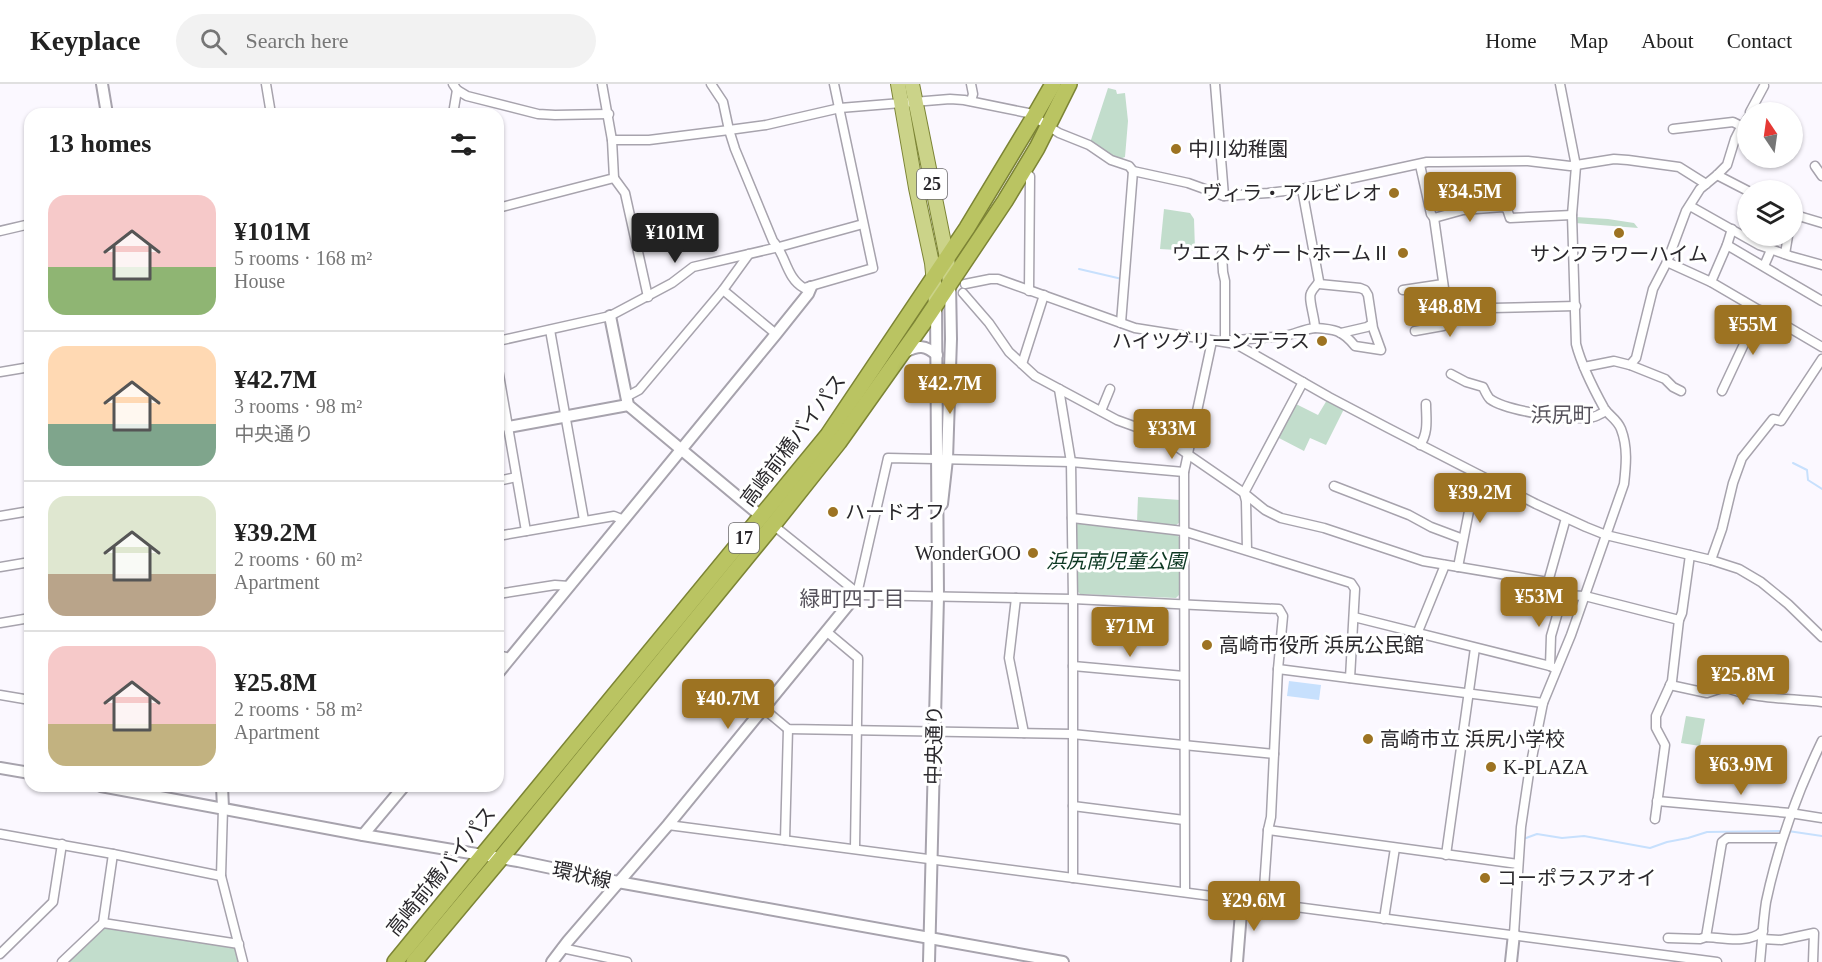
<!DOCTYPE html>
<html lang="en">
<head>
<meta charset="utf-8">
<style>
	:root { --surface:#fff; --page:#f2f2f2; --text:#222; --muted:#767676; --line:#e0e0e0; --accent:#9d7322 }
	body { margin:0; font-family:"Times New Roman","Noto Sans JP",serif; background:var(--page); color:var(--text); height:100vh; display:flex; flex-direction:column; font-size:22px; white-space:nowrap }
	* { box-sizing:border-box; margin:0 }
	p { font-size:20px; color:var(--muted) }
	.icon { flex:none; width:33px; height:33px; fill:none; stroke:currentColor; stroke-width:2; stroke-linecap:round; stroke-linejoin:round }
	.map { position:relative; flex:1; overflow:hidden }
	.sheet { position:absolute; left:24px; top:24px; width:480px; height:684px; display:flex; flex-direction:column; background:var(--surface); border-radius:18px; box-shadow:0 2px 4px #0004 }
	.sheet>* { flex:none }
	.needle { width:39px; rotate:347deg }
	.tools { position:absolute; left:1737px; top:18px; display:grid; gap:12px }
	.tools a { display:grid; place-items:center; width:66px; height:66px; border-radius:50%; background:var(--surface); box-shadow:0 2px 4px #0004; font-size:30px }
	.price { position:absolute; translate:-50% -51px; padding:0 14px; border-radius:6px; background:var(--accent); color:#fff; font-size:20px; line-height:39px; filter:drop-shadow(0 2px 3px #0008) }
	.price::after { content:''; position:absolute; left:50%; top:36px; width:18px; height:14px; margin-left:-9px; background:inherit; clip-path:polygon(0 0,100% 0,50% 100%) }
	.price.active { background:#222; color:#fff }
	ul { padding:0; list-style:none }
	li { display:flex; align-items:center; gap:18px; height:150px; padding:0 24px }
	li+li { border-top:2px solid var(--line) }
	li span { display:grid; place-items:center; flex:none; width:168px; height:120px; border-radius:18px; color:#555 }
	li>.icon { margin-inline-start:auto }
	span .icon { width:72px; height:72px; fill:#fffc; stroke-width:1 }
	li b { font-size:26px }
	h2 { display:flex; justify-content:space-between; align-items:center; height:72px; padding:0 24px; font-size:26px }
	header { display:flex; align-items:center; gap:36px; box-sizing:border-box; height:84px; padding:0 30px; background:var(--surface); border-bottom:2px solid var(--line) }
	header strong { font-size:28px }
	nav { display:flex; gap:33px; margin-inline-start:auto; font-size:21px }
	.search { width:420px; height:54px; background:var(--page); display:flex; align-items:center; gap:15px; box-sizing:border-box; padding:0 21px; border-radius:33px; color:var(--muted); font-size:22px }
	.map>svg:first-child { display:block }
	.green { fill:#c2ddcc }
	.water { fill:#c7e0fd }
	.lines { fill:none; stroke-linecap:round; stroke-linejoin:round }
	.stream { stroke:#c7e0fd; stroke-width:2 }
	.minor-casing { stroke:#a7a3ad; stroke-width:11 }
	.tertiary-casing { stroke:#a7a3ad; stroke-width:14 }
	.primary-casing { stroke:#7c8435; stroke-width:16 }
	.trunk-casing { stroke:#7c8435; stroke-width:18 }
	.minor { stroke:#fff; stroke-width:8 }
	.tertiary { stroke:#fff; stroke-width:10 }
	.primary { stroke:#cbd389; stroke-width:14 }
	.trunk { stroke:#bac462; stroke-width:15 }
	.poi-dot { fill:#9d7322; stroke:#fff; stroke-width:2 }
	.labels { text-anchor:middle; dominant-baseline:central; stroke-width:6; stroke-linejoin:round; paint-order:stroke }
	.shield { fill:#fff; stroke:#6a686b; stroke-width:1.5 }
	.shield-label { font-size:18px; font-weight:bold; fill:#2a282c }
	.poi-label { font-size:20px; fill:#2a282c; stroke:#fff; text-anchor:start }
	.street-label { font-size:20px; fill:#2a282c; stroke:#fff }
	.park-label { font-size:20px; font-style:italic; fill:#0c3822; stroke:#fff }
	.neighbourhood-label { font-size:21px; fill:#57535c; stroke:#fff }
</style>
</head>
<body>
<header>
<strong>Keyplace</strong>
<div class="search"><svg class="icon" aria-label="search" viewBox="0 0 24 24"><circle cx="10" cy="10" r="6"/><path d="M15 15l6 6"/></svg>Search here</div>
<nav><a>Home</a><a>Map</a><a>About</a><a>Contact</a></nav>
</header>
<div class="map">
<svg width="1822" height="878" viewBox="0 0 1822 878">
	<rect width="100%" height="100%" fill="#fbf8ff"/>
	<!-- green -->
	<g class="green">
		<polygon points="1108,4 1116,6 1117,10 1125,9 1128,37 1125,73 1117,76 1090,59"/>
		<polygon points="1164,125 1190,129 1194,135 1195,167 1160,165"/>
		<polygon points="1576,133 1608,135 1634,139 1638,144 1575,139"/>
		<polygon points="1327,316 1344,325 1326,361 1310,354 1304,367 1277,353 1294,319 1318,331"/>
		<polygon points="1138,413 1180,416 1180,438 1175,442 1137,438"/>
		<polygon points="1079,439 1176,450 1180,454 1180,510 1176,514 1080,510 1076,506 1075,441"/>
		<polygon points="1686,632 1705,635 1700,662 1681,659"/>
		<polygon points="106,843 233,863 236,867 239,878 68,878 100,845"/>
	</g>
	<!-- water -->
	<polygon class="water" points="1289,597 1321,601 1319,616 1287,612"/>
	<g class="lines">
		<!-- stream -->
		<g class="stream">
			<polyline points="1079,185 1122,195"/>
			<polyline points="1793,379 1807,386 1808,396 1822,405"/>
			<polyline points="1788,747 1822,752"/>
			<polyline points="1526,754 1537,750 1562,754 1584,752 1650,764 1667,758 1688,754 1707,748 1782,747"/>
		</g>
		<defs>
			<g id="minor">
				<polyline points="266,0 271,30"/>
				<polyline points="453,0 457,6 467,12 538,30 555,31 609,30"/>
				<path d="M711,0L723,18L729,46L735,65L773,157C786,171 786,194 804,204L873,184L834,0"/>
				<polyline points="971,0 973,10 971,17"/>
				<polyline points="1215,0 1224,112"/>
				<polyline points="1750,28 1764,2"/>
				<polyline points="453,30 457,6"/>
				<polyline points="1673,45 1733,38 1743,43"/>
				<polyline points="612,56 649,56 729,46 766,41 840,24 950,15 964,16 1028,29 1059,49 1089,61 1111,76 1129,82 1133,87 1188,99 1224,112 1268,109 1302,105 1427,78 1438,78 1528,77 1570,82 1614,75 1628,76 1679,83 1706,100"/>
				<polyline points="1420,81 1431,130 1434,134 1463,126 1503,123 1507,125 1510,134 1572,131"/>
				<polyline points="1815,82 1822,92"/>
				<polyline points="1024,88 1030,92 1029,207"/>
				<polyline points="1717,91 1748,107"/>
				<polyline points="614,94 625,109 648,213"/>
				<polyline points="1690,122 1759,161 1790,172 1822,181"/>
				<polyline points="498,124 614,94 612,56 602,0"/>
				<polyline points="1792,130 1822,139"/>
				<polyline points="1434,134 1447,225 1576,222"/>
				<polyline points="0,147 30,140"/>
				<polyline points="1727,161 1822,217"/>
				<path d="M1222,170L1223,188L1225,197V257C1244,255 1263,254 1283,252C1294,251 1303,245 1315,244C1315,234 1308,215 1311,209C1313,204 1317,202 1319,197L1302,105"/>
				<polyline points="1785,170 1788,152"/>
				<polyline points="1667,178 1711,198 1822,263"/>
				<polyline points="1764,182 1771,166"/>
				<polyline points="1711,198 1727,161 1732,145"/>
				<polyline points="965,200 990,195 998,195 1135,244 1236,260 1329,313 1388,344 1536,420 1586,443 1606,451 1711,476 1739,485 1761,498 1788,520 1822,553"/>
				<polyline points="723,206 776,250"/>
				<polyline points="1403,206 1443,200"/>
				<polyline points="963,209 989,239 1009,268 1035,292 1117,336 1139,344 1154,347 1244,409 1265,426 1281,434 1324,444 1423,477 1548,498 1549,500 1563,511 1585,512 1679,536"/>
				<polyline points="1121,239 1133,87"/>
				<path d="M1315,244C1334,245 1342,246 1355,262L1381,266L1373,244L1368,211L1365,206L1360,204L1319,200"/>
				<polyline points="550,246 584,436"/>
				<polyline points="1415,247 1443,242 1447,238 1447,225"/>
				<polyline points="1341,249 1367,243 1372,240"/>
				<polyline points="498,257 610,232 672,199 693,183 779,163 863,140"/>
				<polyline points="1022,280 1044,211"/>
				<polyline points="1630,281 1665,295 1673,303 1681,307"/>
				<polyline points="1584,283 1614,277 1630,281 1636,274 1653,205 1667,178 1686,127 1700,105 1717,91 1727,81 1735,55 1739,47 1743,43 1748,34"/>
				<polyline points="498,285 526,447"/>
				<polyline points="0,288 30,283"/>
				<path d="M1451,290L1466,298L1483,303C1485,307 1487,312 1490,315C1506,327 1573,337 1593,333C1597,332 1602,329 1606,327"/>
				<polyline points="1059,305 1071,378 1073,515 1073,794"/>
				<polyline points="1722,307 1760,226"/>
				<polyline points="626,313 639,306 723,206 749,170"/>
				<polyline points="1101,327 1110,305"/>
				<path d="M1420,361C1429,348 1426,334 1426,320"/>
				<polyline points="498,397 516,393"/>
				<polyline points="1334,402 1409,431 1431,443 1463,455"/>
				<polyline points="0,432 30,427"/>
				<polyline points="1072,434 1183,447 1351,499 1355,505 1350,594"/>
				<polyline points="773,441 860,511 1073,515 1279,525 1283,532 1278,585 1271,733 1268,746 1263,819"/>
				<polyline points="498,452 614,432 624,436"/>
				<polyline points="1247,466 1246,417 1244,409 1303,298"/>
				<polyline points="1711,476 1722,445 1733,399 1742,374 1773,335 1781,337 1822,275"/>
				<polyline points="0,483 30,478"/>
				<polyline points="1458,483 1470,422 1479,391"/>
				<polyline points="1548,498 1566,434"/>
				<polyline points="498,510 555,501 569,502"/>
				<polyline points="857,510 888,374 1071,378 1184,388"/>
				<polyline points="1016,514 1009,574 1024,649"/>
				<polyline points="1354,533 1550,582 1556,585"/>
				<polyline points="0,539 30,534"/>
				<polyline points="827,548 858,574 855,764"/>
				<polyline points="1417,550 1445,481"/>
				<polyline points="498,571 510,574"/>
				<polyline points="1073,582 1184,592"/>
				<polyline points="1550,582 1551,552 1563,511"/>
				<polyline points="1278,585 1543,619"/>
				<path d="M1670,601L1707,609L1725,603C1755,616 1790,614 1822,618"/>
				<polyline points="0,611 30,616"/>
				<polyline points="764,625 788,645 1072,650 1274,670"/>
				<polyline points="1657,717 1790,729 1822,734"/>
				<polyline points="1073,722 1184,736"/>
				<polyline points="223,724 221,792 243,878"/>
				<polyline points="1655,735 1665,661 1656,644 1656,632 1672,597 1679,536 1682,529 1690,471"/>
				<polyline points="668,741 1717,878"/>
				<polyline points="1268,746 1518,780"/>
				<polyline points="0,750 113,770 221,792"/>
				<polyline points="785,756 788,645"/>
				<polyline points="1446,771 1475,564"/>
				<polyline points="1185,808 1184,388 1212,257"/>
				<polyline points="1384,835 1395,764"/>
				<polyline points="103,839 239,860"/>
				<path d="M1763,847C1749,860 1724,854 1706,853L1722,758L1727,754H1782"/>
				<path d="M1514,850L1521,743L1529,689L1543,619L1571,551L1624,400C1626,382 1628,363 1621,345C1617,335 1609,332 1604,324C1593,304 1582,283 1576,260L1572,131L1576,82L1560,0"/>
				<polyline points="1668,854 1700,855 1706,853"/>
				<polyline points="1762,855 1781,856 1814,849 1813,878"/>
				<polyline points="562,864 627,878"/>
				<polyline points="0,870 53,818 62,760"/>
				<polyline points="62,878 103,839 113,770"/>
				<path d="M1760,878C1762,858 1763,838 1766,818C1778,761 1797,709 1822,657"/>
			</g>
			<g id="tertiary">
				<polyline points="102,0 107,30"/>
				<polyline points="610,232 628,321 762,433"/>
				<path d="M905,268C919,261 925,261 937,271"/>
				<polyline points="508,343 628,321"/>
				<polyline points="942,420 947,375 951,255 950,199"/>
				<polyline points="498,589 776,250 808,210 811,203"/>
				<polyline points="0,684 30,689"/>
				<polyline points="101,702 363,751 518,777 618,798 1063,878"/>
				<polyline points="222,702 223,724"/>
				<polyline points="363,751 404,702"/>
				<polyline points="552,878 568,857 668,741 857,510"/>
				<polyline points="929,878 938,513 936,221"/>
				<polyline points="1237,878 1242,816"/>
				<polyline points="1511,878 1514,850"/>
			</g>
			<g id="primary">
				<polyline points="898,0 916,104 932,179 936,219"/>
				<polyline points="912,0 947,174 950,199"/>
			</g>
			<g id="trunk">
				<polyline points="395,878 828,351 967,144 1034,33 1053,0"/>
				<polyline points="414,878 501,774 773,441 839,358 922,241 1005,117 1037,64 1069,0"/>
			</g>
		</defs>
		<!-- minor casing -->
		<use href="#minor" class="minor-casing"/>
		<!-- tertiary casing -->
		<use href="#tertiary" class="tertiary-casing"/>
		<!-- primary casing -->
		<use href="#primary" class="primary-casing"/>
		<!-- trunk casing -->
		<use href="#trunk" class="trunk-casing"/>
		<!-- minor -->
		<use href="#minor" class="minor"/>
		<!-- tertiary -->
		<use href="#tertiary" class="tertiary"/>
		<!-- primary -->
		<use href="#primary" class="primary"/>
		<!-- trunk -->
		<use href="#trunk" class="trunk"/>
	</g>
	<!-- markers -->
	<g class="poi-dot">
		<circle cx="1176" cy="65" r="6"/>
		<circle cx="1394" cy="109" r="6"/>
		<circle cx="1619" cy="149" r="6"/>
		<circle cx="1403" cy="169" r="6"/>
		<circle cx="1322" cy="257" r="6"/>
		<circle cx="833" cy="428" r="6"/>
		<circle cx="1033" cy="469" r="6"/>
		<circle cx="1207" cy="561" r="6"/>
		<circle cx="1368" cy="655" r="6"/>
		<circle cx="1491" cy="683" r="6"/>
		<circle cx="1485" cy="794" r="6"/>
	</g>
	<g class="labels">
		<!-- shield labels -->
		<g class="shield">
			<rect x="917" y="85" width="30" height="30" rx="4.5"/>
			<rect x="729" y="439" width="30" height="30" rx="4.5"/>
		</g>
		<g class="shield-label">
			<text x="932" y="100">25</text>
			<text x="744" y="454">17</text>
		</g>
		<!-- poi labels -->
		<g class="poi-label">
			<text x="1188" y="65">中川幼稚園</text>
			<text x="1382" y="109" text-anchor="end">ヴィラ・アルビレオ</text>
			<text x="1391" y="169" text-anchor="end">ウエストゲートホームⅡ</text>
			<text x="1619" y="170" text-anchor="middle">サンフラワーハイム</text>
			<text x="1310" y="257" text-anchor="end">ハイツグリーンテラス</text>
			<text x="845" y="428">ハードオフ</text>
			<text x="1021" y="469" text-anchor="end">WonderGOO</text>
			<text x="1219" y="561">高崎市役所 浜尻公民館</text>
			<text x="1380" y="655">高崎市立 浜尻小学校</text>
			<text x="1503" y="683">K-PLAZA</text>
			<text x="1497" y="794">コーポラスアオイ</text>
		</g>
		<!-- street labels -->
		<g class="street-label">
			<text transform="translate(793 356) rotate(-53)">高崎前橋バイパス</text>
			<text transform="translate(934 661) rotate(-89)">中央通り</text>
			<text transform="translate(441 787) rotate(-51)">高崎前橋バイパス</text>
			<text transform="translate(582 791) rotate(12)">環状線</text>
		</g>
		<!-- park labels -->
		<g class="park-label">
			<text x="1116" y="477">浜尻南児童公園</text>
		</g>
		<!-- neighbourhood labels -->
		<g class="neighbourhood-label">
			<text x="1562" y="331">浜尻町</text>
			<text x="852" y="515">緑町四丁目</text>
		</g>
	</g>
</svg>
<div class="tools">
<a><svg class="needle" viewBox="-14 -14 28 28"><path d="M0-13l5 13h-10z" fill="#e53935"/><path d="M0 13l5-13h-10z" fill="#767676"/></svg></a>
<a><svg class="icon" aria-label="layers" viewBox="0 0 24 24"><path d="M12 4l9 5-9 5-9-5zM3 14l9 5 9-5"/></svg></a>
</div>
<b class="price" style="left:1470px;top:139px">¥34.5M</b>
<b class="price active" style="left:675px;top:180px">¥101M</b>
<b class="price" style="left:1450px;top:254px">¥48.8M</b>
<b class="price" style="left:1753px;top:272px">¥55M</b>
<b class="price" style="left:950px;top:331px">¥42.7M</b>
<b class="price" style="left:1172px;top:376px">¥33M</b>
<b class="price" style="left:1480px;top:440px">¥39.2M</b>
<b class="price" style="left:1539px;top:544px">¥53M</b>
<b class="price" style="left:1130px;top:574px">¥71M</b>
<b class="price" style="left:1743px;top:622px">¥25.8M</b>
<b class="price" style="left:728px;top:646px">¥40.7M</b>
<b class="price" style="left:1741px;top:712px">¥63.9M</b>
<b class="price" style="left:1254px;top:848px">¥29.6M</b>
<section class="sheet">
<h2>13 homes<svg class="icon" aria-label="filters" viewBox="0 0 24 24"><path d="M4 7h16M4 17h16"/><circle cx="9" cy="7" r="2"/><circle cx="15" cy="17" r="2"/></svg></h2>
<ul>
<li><span style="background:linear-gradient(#f6c9c9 60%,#8fb573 0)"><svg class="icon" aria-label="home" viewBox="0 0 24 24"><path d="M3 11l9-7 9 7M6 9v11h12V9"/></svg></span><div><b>¥101M</b><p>5 rooms · 168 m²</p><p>House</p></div></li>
<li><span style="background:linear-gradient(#ffd9b3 65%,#7fa58c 0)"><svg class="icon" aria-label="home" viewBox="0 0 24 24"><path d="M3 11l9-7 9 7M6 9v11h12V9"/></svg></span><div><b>¥42.7M</b><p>3 rooms · 98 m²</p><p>中央通り</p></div></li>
<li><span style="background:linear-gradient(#dfe7d0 65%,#b9a48a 0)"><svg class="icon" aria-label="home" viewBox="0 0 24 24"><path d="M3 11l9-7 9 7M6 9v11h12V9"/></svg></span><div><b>¥39.2M</b><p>2 rooms · 60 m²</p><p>Apartment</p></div></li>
<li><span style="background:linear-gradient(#f6c9c9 65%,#c2b280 0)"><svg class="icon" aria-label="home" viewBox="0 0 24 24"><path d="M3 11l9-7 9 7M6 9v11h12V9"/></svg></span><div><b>¥25.8M</b><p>2 rooms · 58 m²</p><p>Apartment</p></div></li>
</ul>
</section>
</div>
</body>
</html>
